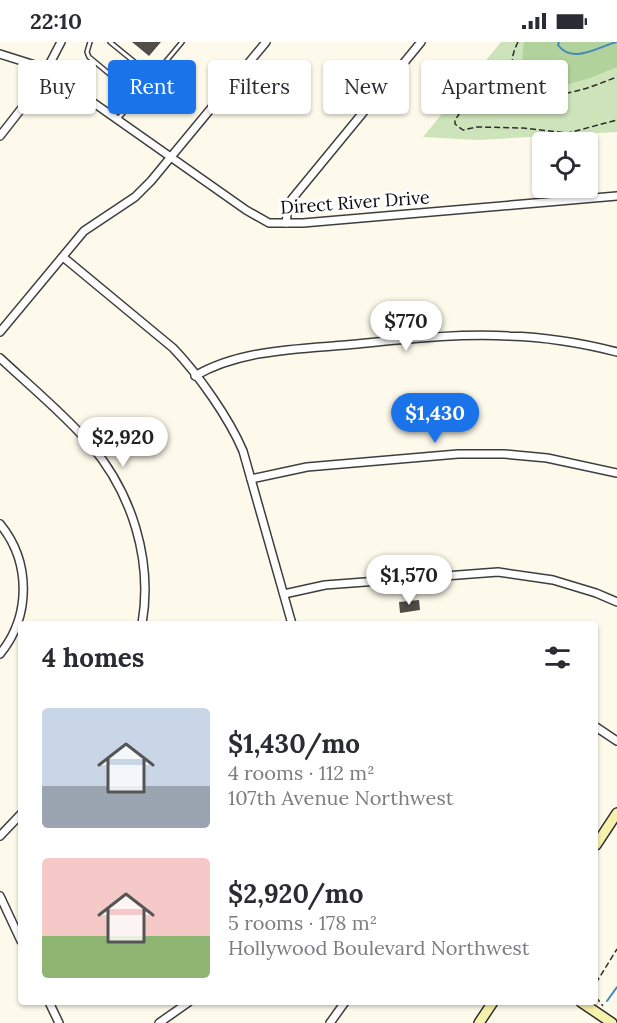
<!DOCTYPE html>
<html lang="en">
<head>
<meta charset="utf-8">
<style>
	:root { --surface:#fff; --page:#f7f7f7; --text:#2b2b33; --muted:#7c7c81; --accent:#1a73e8 }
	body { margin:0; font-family:Lora,serif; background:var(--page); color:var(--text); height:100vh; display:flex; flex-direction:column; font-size:22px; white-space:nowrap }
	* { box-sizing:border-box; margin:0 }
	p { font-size:20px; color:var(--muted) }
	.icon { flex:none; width:33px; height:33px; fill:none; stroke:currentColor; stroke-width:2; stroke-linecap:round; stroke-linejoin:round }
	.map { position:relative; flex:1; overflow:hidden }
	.side { position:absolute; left:18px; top:579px; width:580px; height:384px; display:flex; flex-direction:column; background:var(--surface); border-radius:6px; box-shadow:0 2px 4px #0004 }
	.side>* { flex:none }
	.hud { position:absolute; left:18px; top:18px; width:582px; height:54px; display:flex; gap:12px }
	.fabs { position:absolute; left:532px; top:90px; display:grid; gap:12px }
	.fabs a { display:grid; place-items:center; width:66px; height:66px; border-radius:6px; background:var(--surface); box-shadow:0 2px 4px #0004; font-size:30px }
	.price { position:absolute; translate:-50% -51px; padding:0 14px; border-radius:21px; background:#fff; color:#222; font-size:20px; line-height:39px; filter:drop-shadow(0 2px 3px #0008) }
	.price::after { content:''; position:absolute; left:50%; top:36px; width:18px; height:14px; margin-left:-9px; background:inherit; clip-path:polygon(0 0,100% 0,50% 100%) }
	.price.on { background:var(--accent); color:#fff }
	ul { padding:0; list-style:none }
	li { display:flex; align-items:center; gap:18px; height:150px; padding:0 24px }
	li span { display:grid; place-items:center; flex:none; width:168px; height:120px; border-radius:6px; color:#555 }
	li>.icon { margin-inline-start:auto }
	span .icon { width:72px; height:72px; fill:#fffc; stroke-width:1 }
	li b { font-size:26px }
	h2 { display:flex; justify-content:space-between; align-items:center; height:72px; padding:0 24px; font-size:26px }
	.pill { padding:0 21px; border-radius:6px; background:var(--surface); box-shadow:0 2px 4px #0004; font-size:21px; line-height:54px }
	.pill.on { background:var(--accent); color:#fff }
	.status { display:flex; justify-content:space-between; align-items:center; height:42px; padding:0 30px; background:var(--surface); direction:ltr }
	.status svg { height:16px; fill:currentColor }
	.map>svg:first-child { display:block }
	.green { fill:#cde3b9 }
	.forest { fill:#b1d29a }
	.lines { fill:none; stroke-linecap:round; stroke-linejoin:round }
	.stream { stroke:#4488be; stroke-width:2 }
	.building { fill:#534d49 }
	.lane-casing { stroke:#3e3e3e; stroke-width:6 }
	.street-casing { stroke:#3e3e3e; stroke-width:10 }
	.secondary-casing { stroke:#2d2d2d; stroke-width:12 }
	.path { stroke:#2d2d2d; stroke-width:1.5; stroke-dasharray:6 3; stroke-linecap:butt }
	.lane { stroke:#fff; stroke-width:3 }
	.street { stroke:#fff; stroke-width:7 }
	.secondary { stroke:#f6f1ad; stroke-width:9 }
	.labels { text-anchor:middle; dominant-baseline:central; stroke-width:6; stroke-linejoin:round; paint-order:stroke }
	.street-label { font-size:18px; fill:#0b0b0b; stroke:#fff }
</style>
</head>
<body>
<div class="status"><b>22:10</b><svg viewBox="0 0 49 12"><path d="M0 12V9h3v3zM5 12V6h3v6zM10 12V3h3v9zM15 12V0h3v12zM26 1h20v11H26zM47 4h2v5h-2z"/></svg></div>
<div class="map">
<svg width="617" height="981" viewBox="0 0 617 981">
	<rect width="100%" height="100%" fill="#fdfaeb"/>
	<!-- green -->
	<polygon class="green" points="501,0 617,0 617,90 479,98 423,95"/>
	<!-- forest -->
	<polygon class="forest" points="524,0 617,0 617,25 590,36 555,46 534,36 522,19"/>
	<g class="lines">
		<!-- stream -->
		<g class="stream">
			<path d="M559,0L558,3C573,23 599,4 617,0"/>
			<polyline points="607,959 617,945"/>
		</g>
	</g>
	<!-- building -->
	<g class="building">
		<polygon points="132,0 161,0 149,14"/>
		<polygon points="419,558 420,568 400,571 399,560"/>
	</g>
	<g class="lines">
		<defs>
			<g id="lane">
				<path d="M90,0L87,10L89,15L124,44L130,43C135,36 141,31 137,22L110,0"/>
				<polyline points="118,77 182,0"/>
			</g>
			<g id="street">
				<polyline points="0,12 38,24 54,33 246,168 269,181 303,181 617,154"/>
				<polyline points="0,94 36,48 61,0"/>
				<polyline points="286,181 288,165 292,157 421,0"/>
				<path d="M63,215L173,306C198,332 229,376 243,409L292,582"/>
				<polyline points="0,290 84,189 135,155 151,139 266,0"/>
				<path d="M0,316C30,344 63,371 90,402C132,451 153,518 142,582"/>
				<path d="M195,334C239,308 297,307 346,303C400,298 455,291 509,294C546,295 582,301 617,310"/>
				<polyline points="251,437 307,425 458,412 504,412 547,416 617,431"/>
				<path d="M0,482C31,520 31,574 0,612"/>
				<polyline points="284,552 325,543 498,530 553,538 596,551 617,560"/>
				<polyline points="596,685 617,699"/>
				<polyline points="0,794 21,772"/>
				<polyline points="0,854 21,899"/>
				<polyline points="49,960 59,981"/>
				<polyline points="159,981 189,960"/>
				<polyline points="330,981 345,960"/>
			</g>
			<g id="secondary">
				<polyline points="596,803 617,771"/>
				<polyline points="581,960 612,981"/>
				<polyline points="479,981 493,960"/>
			</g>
		</defs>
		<!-- lane casing -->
		<use href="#lane" class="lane-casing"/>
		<!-- street casing -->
		<use href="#street" class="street-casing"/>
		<!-- secondary casing -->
		<use href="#secondary" class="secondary-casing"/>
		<!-- path -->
		<g class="path">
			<path d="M518,0C512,12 509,24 518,35C544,67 587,46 617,35"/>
			<polyline points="513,26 485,38 476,48 455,78 455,82 463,88 477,85 523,86 568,91 617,78"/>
			<polyline points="596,941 617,907"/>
			<polyline points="596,955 603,964"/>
		</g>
		<!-- lane -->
		<use href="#lane" class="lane"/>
		<!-- street -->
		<use href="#street" class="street"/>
		<!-- secondary -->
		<use href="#secondary" class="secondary"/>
	</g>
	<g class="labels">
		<!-- street labels -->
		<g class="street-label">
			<text transform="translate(355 160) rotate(-4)">Direct River Drive</text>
		</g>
	</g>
</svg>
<div class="fabs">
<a><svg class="icon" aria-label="locate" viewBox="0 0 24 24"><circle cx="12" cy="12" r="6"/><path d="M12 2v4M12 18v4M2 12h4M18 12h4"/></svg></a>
</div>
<b class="price" style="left:406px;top:310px">$770</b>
<b class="price on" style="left:435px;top:402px">$1,430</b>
<b class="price" style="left:123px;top:426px">$2,920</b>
<b class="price" style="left:409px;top:564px">$1,570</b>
<div class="hud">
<a class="pill">Buy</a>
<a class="pill on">Rent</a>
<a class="pill">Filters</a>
<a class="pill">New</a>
<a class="pill">Apartment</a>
</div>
<section class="side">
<h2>4 homes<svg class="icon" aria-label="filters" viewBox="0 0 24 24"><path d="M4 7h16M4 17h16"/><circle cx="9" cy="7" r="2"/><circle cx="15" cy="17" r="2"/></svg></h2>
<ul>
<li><span style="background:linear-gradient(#c9d6e8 65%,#9aa5b1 0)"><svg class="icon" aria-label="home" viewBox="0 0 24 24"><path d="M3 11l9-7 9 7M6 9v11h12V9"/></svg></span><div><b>$1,430/mo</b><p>4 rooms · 112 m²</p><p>107th Avenue Northwest</p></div></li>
<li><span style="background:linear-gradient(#f6c9c9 65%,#8fb573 0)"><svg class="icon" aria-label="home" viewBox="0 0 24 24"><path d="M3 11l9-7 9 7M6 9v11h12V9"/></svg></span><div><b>$2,920/mo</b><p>5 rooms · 178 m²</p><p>Hollywood Boulevard Northwest</p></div></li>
</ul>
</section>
</div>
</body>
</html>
